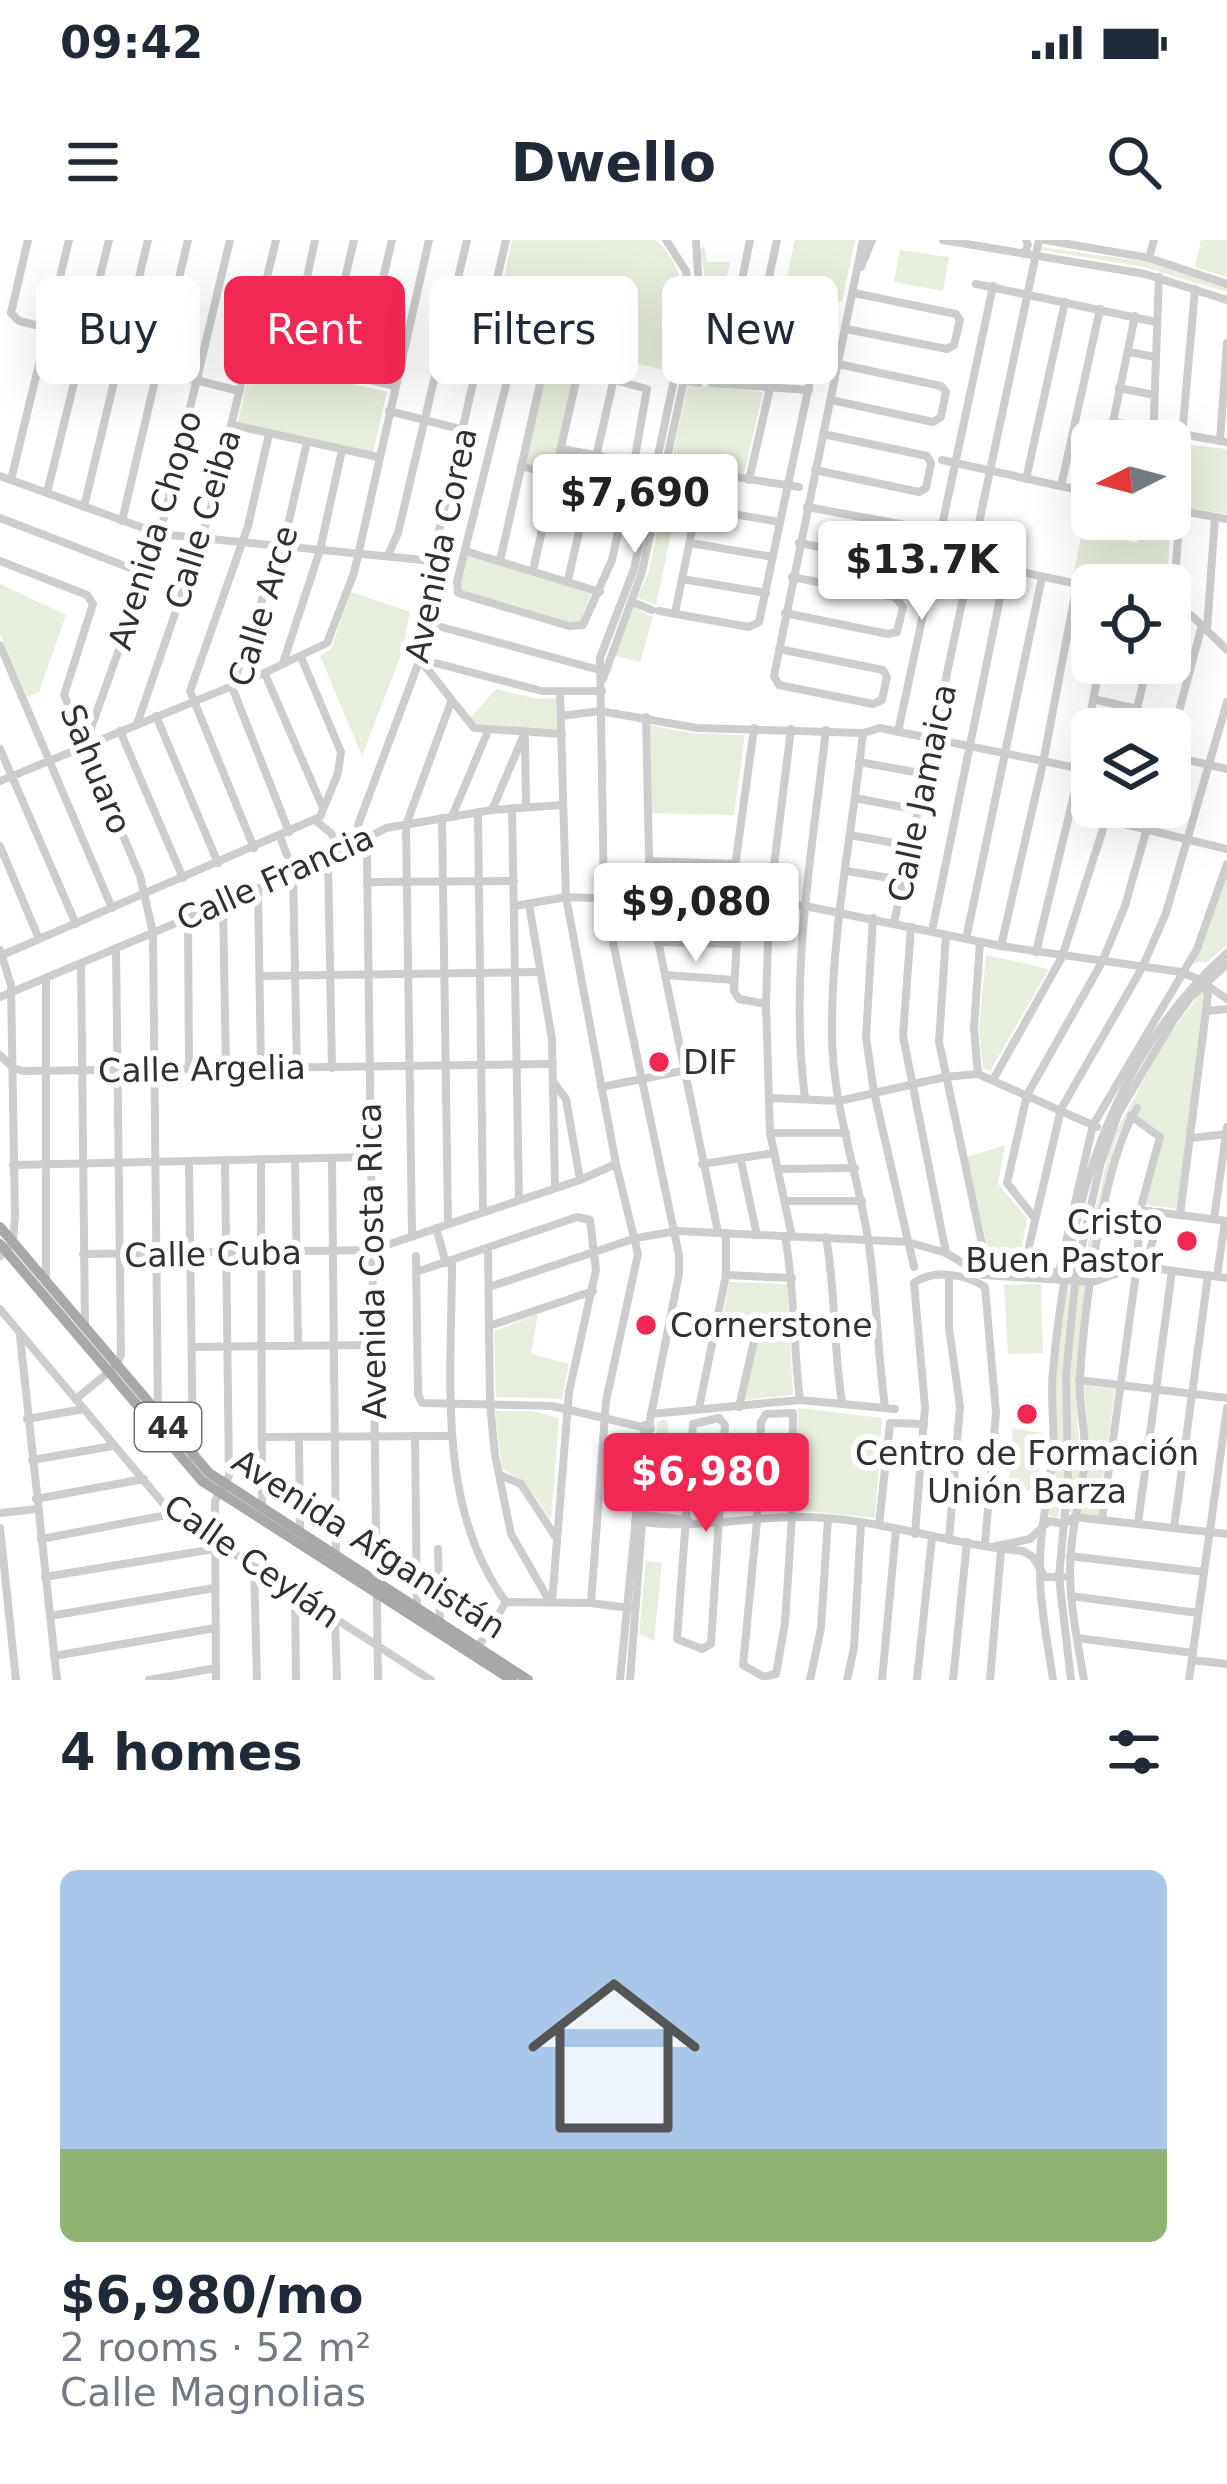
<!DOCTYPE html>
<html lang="en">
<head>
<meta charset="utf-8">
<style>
	:root { --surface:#fff; --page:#f6f6f7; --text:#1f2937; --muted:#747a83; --accent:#f12854 }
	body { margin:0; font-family:"DejaVu Sans",sans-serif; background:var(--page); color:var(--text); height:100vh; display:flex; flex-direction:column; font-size:45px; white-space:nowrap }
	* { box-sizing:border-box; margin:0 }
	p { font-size:39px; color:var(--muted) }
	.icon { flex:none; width:66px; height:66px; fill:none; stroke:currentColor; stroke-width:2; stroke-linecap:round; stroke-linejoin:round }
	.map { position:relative; height:1440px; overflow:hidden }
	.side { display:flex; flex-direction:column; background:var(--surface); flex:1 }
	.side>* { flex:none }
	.top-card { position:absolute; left:36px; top:36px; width:1155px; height:108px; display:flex; gap:24px }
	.needle { width:78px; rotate:264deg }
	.controls { position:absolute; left:1071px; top:180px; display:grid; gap:24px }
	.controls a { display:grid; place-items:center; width:120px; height:120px; border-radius:18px; background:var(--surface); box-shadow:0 12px 48px #0002; font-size:60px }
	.price { position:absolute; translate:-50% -102px; padding:0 27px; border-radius:12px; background:#fff; color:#222; font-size:39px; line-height:78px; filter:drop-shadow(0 3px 6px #0008) }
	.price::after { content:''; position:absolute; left:50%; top:72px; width:36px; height:27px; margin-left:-18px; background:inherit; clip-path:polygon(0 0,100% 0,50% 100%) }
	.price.current { background:var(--accent); color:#fff }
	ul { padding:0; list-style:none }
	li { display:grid; align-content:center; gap:24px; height:636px; padding:0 60px }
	li span { display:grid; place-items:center; height:372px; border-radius:18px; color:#555 }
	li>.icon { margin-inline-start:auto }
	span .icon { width:216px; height:216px; fill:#fffc; stroke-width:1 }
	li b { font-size:51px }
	h2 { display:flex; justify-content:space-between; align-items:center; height:144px; padding:0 60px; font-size:51px }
	.chip { padding:0 42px; border-radius:18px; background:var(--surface); box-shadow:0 12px 48px #0002; font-size:42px; line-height:108px }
	.chip.current { background:var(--accent); color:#fff }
	.status { display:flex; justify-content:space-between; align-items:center; height:84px; padding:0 60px; background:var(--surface); direction:ltr }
	.status svg { height:33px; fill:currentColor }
	header { display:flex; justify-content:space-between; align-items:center; height:156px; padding:0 60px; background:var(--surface); font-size:54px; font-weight:600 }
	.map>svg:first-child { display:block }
	.green { fill:#e8eedd }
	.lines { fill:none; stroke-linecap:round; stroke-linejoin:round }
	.minor { stroke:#cdcdcd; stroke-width:8 }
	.major { stroke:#a8a8a8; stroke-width:10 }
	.poi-dot { fill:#f12854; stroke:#fff; stroke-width:4.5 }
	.labels { text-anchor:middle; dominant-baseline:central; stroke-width:12; stroke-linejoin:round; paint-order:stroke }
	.shield { fill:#fff; stroke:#6e6e6e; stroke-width:3 }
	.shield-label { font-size:30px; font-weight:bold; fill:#303030 }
	.street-label { font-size:33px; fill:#303030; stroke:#fff }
	.poi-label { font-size:33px; fill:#303030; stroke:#fff; text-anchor:start }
</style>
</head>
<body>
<div class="status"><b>09:42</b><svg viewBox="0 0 49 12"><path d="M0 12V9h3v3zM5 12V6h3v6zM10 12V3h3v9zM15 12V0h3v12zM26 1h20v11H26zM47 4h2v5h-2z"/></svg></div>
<header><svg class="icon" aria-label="menu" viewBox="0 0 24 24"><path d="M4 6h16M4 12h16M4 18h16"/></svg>Dwello<svg class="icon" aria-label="search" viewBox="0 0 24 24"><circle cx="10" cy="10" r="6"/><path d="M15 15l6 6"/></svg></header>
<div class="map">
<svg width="1227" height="1440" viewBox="0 0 1227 1440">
	<rect width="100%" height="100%" fill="#fff"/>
	<!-- green -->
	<g class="green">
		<path d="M512,0H655C698,35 679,85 670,131L492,94Z"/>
		<polygon points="795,0 855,0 842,62 782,59"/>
		<polygon points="1201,0 1227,0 1227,37 1195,27"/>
		<path d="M704,5L707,22H730L705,138L691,136C700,94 713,55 700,12Z"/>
		<polygon points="1042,7 1147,22 1227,47 1227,52 1140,26 1041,10"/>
		<polygon points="900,10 949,17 943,51 894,42"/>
		<polygon points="252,121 387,152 373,213 238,182"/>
		<polygon points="546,130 574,136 553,229 525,223"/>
		<polygon points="688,144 763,152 744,234 671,222"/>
		<polygon points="1170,203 1227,209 1227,274 1170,265"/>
		<polygon points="670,230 684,232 656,365 637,358 649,331"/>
		<polygon points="1089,258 1092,279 1115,279 1111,297 1138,303 1145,279 1170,279 1171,274 1167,345 1107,345 1073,337"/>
		<polygon points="466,316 563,342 591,354 579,385 459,349"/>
		<polygon points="0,344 66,375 39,452 27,457 0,394"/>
		<polygon points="351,352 410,372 402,412 362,516 320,416 331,409"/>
		<polygon points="633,367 653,377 640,422 612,415"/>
		<polygon points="496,449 537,459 556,458 557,491 475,484 469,479"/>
		<polygon points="650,485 691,493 745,495 734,575 651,573"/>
		<polygon points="1227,629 1227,705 1207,722 1191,723"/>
		<polygon points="986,715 1049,729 990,831 983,828 979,788"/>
		<polygon points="1201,753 1205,754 1179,969 1145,965 1163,894 1135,874 1140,867 1134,864 1115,902 1087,1030 1082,1029 1112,899 1167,797"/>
		<polygon points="1005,905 998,944 1027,978 1019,1024 991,1023 967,917"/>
		<polygon points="1067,1041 1070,1042 1062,1148 1065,1236 1057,1280 1048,1274 1055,1137"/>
		<polygon points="729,1042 787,1044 793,1155 745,1160 758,1098 752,1087 723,1079"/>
		<polygon points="1077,1043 1086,1046 1076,1148 1080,1229 1072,1272 1066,1272 1068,1137"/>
		<polygon points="1041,1044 1043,1113 1008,1114 1004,1045"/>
		<polygon points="538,1074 531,1114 569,1124 562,1159 496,1157 494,1091"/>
		<polygon points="1084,1145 1115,1149 1098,1276 1077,1274 1089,1216"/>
		<polygon points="798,1168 882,1178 875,1278 797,1270"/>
		<polygon points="495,1171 533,1171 559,1178 551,1280 526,1244 502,1228"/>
		<polygon points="667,1179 670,1216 665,1271 652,1263 657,1182"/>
		<polygon points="1013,1188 1042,1193 1037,1252 1009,1247"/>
		<polygon points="646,1321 662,1323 654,1401 639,1394"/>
	</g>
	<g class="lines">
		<!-- minor -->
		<g class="minor">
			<polyline points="28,0 11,73 19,81 47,88"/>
			<polyline points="943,0 1145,34 1227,60"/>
			<polyline points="1045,0 1149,18 1227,44"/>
			<polyline points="1024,14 1028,5 1026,0"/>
			<polyline points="1149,18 1154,0"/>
			<polyline points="861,27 872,0"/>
			<polyline points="976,44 1156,82"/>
			<polyline points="761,74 777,0"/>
			<polyline points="846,89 947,109 954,105 960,80 956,74 854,53"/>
			<polyline points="44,103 240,151"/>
			<polyline points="730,108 816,113"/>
			<polyline points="483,109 522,117"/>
			<polyline points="250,112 395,146"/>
			<polyline points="1129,112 1155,117"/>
			<polyline points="289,121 315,0"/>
			<polyline points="571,128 647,149 634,223"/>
			<polyline points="324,129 354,0"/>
			<polyline points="360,138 392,0"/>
			<polyline points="684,140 699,143"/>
			<polyline points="711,143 809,150"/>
			<polyline points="721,144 750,0"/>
			<polyline points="1119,148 1154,155"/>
			<polyline points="831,160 933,182 941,177 946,152 941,146 838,124"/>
			<polyline points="389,171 464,190"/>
			<polyline points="1113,182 1227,202"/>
			<polyline points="233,185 378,217"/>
			<polyline points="1182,197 1195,49"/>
			<polyline points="1109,201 1135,76"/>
			<polyline points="1153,201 1159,37"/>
			<polyline points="1220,201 1227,103"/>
			<polyline points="562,209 658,227"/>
			<polyline points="560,220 658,238"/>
			<polyline points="942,220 1092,253"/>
			<polyline points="666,224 679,227"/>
			<polyline points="521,226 556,235"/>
			<polyline points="691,230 799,247"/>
			<polyline points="815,230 919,252 926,248 931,223 927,216 823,194"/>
			<polyline points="0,236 160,294 433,321"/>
			<polyline points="1026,239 1065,62"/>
			<polyline points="11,240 69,0"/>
			<polyline points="749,240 770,148"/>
			<polyline points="1061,246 1100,69"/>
			<polyline points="47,253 109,0"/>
			<polyline points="84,267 148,0"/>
			<polyline points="697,268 780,282"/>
			<polyline points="1170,269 1227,279"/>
			<polyline points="0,278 146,334"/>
			<polyline points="122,281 188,0"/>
			<polyline points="690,303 773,317"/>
			<polyline points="799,303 905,323 911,318 915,291 911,286 807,267"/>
			<polyline points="465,311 600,352"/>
			<polyline points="922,311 1092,347"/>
			<polyline points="388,315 398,293 467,0"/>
			<polyline points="0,321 87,355 93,364 64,455 140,636 153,693 158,1174"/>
			<polyline points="500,321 544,126"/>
			<polyline points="533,330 577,137 569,131 512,121 457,342 458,353 569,386 583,385 612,320 631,233"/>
			<polyline points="682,339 766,353"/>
			<polyline points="568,340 614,138"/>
			<polyline points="632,362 652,370"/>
			<polyline points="1171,364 1192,376 1227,410"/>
			<polyline points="1173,364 1180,271"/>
			<polyline points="659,371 749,387 759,382 822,84 814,77 736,71"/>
			<polyline points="675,373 704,232"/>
			<polyline points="785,373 888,394 897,392 903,367 895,357 792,337"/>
			<polyline points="419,381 603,431"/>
			<polyline points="1207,390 1215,277"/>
			<polyline points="0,405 112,668"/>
			<polyline points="779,409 883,430 887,437 882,460 873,464 779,445 774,436 863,0"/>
			<polyline points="420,419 542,451 602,451"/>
			<polyline points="421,421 474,488 562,494"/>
			<polyline points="283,423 320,310 342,210"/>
			<polyline points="1100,424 1145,433"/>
			<polyline points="265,434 323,568"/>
			<polyline points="603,439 642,332 700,67 696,0"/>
			<polyline points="560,453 566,657 616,924 638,1014 606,1161 591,1363"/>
			<polyline points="1093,459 1137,469"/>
			<polyline points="156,476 218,623"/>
			<polyline points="561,476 600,471 697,488 863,493 880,488 1092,531"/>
			<polyline points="646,477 650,662 718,992"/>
			<polyline points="137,484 210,272 276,0"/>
			<polyline points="791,489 769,666 766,764 770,893 792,997"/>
			<polyline points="1132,489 1148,423"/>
			<polyline points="120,491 183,638"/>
			<polyline points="898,492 993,46"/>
			<path d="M863,493C852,593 831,694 832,794C832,861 856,928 867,993C877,1051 877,1109 885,1167"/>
			<polyline points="525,499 526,566"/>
			<polyline points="85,505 160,294 230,0"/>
			<polyline points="1170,505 1202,385"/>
			<polyline points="0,509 76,684"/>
			<polyline points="1170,516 1227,529"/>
			<polyline points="859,522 926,534"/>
			<polyline points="0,541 264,433 327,403 354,333 429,0"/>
			<polyline points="855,558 918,570"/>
			<polyline points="512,568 519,959"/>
			<polyline points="492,570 525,492"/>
			<polyline points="478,572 483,972"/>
			<polyline points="453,574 488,491"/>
			<polyline points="442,578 448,984"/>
			<polyline points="1107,580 1227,609"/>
			<polyline points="316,581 331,593 341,613"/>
			<polyline points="289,592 232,447 288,285 307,202"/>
			<polyline points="850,595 911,606"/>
			<polyline points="280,597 287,615"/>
			<polyline points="0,606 39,699"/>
			<polyline points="254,608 190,451 248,286 269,194"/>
			<polyline points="328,620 332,828"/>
			<polyline points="649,621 735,624"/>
			<polyline points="846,631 903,640"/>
			<polyline points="293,634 297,829"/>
			<polyline points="367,642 514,641"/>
			<polyline points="258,651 261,829"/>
			<polyline points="730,664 754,488"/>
			<polyline points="739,664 734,751 739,759 766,764"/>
			<polyline points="223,665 226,828"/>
			<polyline points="529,665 552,799 555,948"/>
			<polyline points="515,666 566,657 805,666 1001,706 1181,732 1198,739 1227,759"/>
			<polyline points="873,678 866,797 874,852 914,1027"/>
			<polyline points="188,679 189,829"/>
			<polyline points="894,683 1039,0"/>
			<polyline points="911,687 903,796 946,1013"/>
			<polyline points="932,691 1006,329"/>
			<polyline points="946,695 939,802 985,1018 983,1035"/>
			<polyline points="966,699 1042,337"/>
			<polyline points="658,702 736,704"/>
			<polyline points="1001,706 1043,523 1077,344"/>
			<polyline points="0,710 11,745 15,977 13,1002 0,1016"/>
			<polyline points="1036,712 1080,530 1100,423"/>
			<polyline points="0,716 320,577 338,533 341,512 301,417"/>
			<polyline points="81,724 85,1087"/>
			<polyline points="665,735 734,740"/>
			<polyline points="260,736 539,732"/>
			<polyline points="0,757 328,619 386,588 492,570 562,565"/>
			<polyline points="1207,771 1227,769"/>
			<polyline points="0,815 13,828 23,831 553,824"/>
			<polyline points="978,834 974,788 980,702"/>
			<polyline points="993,840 1062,717 1110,567"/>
			<polyline points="554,843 566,859 580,940"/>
			<polyline points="601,847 682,831"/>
			<polyline points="771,858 839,861 945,837 978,834 1097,887"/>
			<path d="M805,858C789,736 812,612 826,490"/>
			<polyline points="770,893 846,893"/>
			<polyline points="1191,898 1227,894"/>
			<polyline points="332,919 336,1314"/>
			<polyline points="295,920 298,1105"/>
			<polyline points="741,921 757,995"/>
			<polyline points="261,922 262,1266"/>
			<polyline points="189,923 193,1217"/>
			<polyline points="702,924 774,913"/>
			<polyline points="13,925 371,917"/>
			<polyline points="778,929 855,928"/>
			<polyline points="785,961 862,961"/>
			<polyline points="1140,970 1227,981"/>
			<polyline points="1180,975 1208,755 1204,745"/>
			<polyline points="1033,976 1007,943 1027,855 1102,722 1125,666 1153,567"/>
			<polyline points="1214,979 1227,887"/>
			<polyline points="436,988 446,1023"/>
			<polyline points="412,995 406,585 451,462"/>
			<path d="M785,996C795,1050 793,1105 800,1160"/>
			<path d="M826,997C836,1052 833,1107 842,1162"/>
			<polyline points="488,1010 490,1164 495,1215 511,1294 550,1362"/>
			<polyline points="83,1014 372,1010 580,940 616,924"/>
			<polyline points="416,1016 418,1154 422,1163 552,1166 651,1189"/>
			<path d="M452,1021C452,1134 435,1266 506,1362"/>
			<polyline points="1145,1027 1161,972"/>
			<polyline points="981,1028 1061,1032"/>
			<polyline points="416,1032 577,977 590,980 596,1030 569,1152 552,1362"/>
			<polyline points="1059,1032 1093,885 1197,709 1227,624"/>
			<polyline points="1076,1032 1101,1033 1135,1016"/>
			<polyline points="726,1035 792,1038"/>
			<polyline points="1217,1036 1225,981"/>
			<polyline points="1022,1037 1061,869 1142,728 1166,673 1227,462"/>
			<polyline points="46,1040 46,738"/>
			<polyline points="489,1047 636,998 677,991 908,1002 946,1013 983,1035 1093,1042 1137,1026 1227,1038"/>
			<polyline points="0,1069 172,1274 431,1440"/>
			<polyline points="717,1084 749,1090 755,1097 739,1167"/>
			<polyline points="489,1086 593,1051"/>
			<polyline points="20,1096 57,1440"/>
			<polyline points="192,1107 373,1105"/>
			<polyline points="1079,1140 1227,1158"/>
			<polyline points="76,1159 116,1126 121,1115 116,708"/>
			<polyline points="699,1168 726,1035 726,993"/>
			<polygon points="793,1173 792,1276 785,1383 776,1434 764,1437 743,1425 757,1281 761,1182 766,1174"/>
			<polyline points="651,1174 800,1160 895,1169"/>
			<polygon points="719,1178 725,1185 711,1404 702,1409 677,1399 693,1184"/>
			<polyline points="27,1179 84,1169"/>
			<polyline points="415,1196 417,1367"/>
			<polyline points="263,1197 451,1196"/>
			<polyline points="299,1197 300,1291"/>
			<polyline points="32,1220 113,1206"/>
			<polyline points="500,1235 521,1244 555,1296"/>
			<polyline points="36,1259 144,1239"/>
			<polyline points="0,1273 37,1269"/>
			<polyline points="644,1275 688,1280"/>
			<polyline points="1102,1280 1137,1026 1140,970 1160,897 1131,876"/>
			<path d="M635,1281C693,1290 737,1278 793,1277C871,1275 948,1305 1023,1311L1033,1317L1045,1337H1063"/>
			<polyline points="1138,1283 1172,1031"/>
			<polyline points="879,1285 890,1183 924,1184"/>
			<polyline points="0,1288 16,1440"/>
			<polyline points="1174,1288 1208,1035"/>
			<path d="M915,1294L925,1167L914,1043C933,1029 966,1034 985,1047L996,1173L985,1304"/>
			<polyline points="41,1299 172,1274"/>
			<polyline points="949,1300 960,1166 949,1088 949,1036"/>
			<polyline points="996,1306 1030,1299 1049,1281 1064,1284 1074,1277 1227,1294"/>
			<polyline points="438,1309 440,1382"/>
			<polyline points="1070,1316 1204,1332"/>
			<polyline points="254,1328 257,1440"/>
			<polyline points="45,1337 214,1309"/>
			<polyline points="439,1346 490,1384"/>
			<polyline points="295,1354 296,1440"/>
			<polyline points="1071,1356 1198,1373"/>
			<polyline points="50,1376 214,1348"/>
			<polyline points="335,1379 337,1440"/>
			<polyline points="1077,1398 1193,1413"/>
			<polyline points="478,1407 506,1362 591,1363 629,1368"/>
			<polyline points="54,1416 215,1388"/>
			<polyline points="1192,1420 1227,1424"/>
			<polyline points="149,1440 216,1428"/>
			<polyline points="216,1440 215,1261 229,1236 225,922"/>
			<polyline points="378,1440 367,617 358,585 420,419 417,394 424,356 506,0"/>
			<polyline points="620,1440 645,1185"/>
			<polyline points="630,1440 650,1180 679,1034 679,1015 604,660 600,418 634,329 690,64 686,31 666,0"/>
			<polyline points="810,1440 821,1388 828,1279"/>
			<polyline points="847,1440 854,1408 861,1283"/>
			<polyline points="882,1440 896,1290"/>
			<polyline points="917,1440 932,1297"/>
			<polyline points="953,1440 967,1302"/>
			<polyline points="990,1440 1001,1310"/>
			<path d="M1053,1440C1048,1404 1040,1368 1040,1331C1039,1292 1049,1252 1053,1213C1055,1186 1050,1159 1053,1131C1067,974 1106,822 1227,713"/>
			<polyline points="1071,1440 1059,1337 1068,1238 1066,1136 1076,1032 1100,926 1118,874 1172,783 1190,758 1227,724"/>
			<path d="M1084,1440C1077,1398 1067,1354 1071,1311C1073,1278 1085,1244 1085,1211C1085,1186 1078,1162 1080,1137C1084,1072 1103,920 1137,868"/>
			<polyline points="1189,1440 1227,1168"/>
		</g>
		<!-- major -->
		<g class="major">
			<polyline points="0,987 209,1233 528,1440"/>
			<polyline points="0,1004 202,1241 512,1440"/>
		</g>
	</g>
	<!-- markers -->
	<g class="poi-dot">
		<circle cx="659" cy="822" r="12"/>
		<circle cx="1187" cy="1001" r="12"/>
		<circle cx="646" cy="1085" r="12"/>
		<circle cx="1027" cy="1174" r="12"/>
	</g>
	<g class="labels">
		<!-- shield labels -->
		<rect class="shield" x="135" y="1163" width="66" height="48" rx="9"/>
		<g class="shield-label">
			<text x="168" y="1187">44</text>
		</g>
		<!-- street labels -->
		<g class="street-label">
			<text transform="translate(203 279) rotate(-73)">Calle Ceiba</text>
			<text transform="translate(155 290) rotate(-73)">Avenida Chopo</text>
			<text transform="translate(441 305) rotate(-78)">Avenida Corea</text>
			<text transform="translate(263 366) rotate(-73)">Calle Arce</text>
			<text transform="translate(96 529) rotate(68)">Sahuaro</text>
			<text transform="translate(922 553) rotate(-78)">Calle Jamaica</text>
			<text transform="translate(275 638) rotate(-24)">Calle Francia</text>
			<text transform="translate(202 829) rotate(-1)">Calle Argelia</text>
			<text transform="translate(213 1014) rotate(-1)">Calle Cuba</text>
			<text transform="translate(372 1021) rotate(-91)">Avenida Costa Rica</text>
			<text transform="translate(369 1304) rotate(33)">Avenida Afganistán</text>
			<text transform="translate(252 1321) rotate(35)">Calle Ceylán</text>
		</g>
		<!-- poi labels -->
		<g class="poi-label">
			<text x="683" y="822">DIF</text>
			<text x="1163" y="982" text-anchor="end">Cristo<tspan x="1163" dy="38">Buen Pastor</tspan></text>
			<text x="670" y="1085">Cornerstone</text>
			<text x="1027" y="1213" text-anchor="middle">Centro de Formación<tspan x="1027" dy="38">Unión Barza</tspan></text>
		</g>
	</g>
</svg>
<div class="controls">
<a><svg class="needle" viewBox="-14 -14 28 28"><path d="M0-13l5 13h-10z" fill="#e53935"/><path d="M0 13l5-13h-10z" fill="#747a83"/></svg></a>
<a><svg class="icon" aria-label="locate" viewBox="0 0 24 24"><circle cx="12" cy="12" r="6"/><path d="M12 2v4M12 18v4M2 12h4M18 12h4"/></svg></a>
<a><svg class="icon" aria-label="layers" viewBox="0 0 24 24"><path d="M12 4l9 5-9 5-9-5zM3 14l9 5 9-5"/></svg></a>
</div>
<b class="price" style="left:635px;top:316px">$7,690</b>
<b class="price" style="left:922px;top:383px">$13.7K</b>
<b class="price" style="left:696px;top:725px">$9,080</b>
<b class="price current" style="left:706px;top:1295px">$6,980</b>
<div class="top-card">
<a class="chip">Buy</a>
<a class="chip current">Rent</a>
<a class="chip">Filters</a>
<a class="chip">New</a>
</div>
</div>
<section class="side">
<h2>4 homes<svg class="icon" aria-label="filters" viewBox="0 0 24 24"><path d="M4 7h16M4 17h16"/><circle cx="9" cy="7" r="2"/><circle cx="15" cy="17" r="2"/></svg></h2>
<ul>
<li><span style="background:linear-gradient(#a9c7e8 75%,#8fb573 0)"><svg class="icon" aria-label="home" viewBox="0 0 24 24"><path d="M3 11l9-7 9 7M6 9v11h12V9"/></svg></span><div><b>$6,980/mo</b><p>2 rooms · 52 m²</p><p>Calle Magnolias</p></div></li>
</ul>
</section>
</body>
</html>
